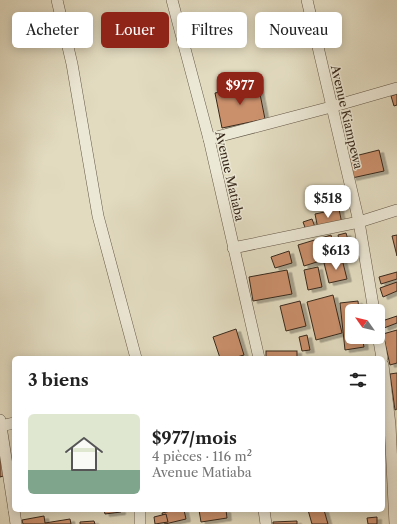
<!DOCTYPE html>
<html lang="fr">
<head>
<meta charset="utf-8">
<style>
	:root { --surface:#fff; --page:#f2f2f2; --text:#222; --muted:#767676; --line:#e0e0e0; --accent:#8f2418 }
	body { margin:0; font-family:"Libre Caslon Text",serif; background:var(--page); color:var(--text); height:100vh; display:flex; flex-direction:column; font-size:15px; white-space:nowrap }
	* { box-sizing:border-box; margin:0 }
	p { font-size:13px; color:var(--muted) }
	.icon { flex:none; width:22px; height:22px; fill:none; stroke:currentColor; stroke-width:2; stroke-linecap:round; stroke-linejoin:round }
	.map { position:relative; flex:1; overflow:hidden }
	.sheet { position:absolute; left:12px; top:356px; width:373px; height:156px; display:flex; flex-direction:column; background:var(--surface); border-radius:6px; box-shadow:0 2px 10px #0003 }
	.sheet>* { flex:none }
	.banner { position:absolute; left:12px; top:12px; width:373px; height:36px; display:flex; gap:8px }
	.needle { width:26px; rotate:304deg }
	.fabs { position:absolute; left:345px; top:304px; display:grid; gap:8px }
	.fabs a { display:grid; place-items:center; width:40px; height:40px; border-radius:6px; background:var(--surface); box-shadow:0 2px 10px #0003; font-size:20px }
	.price { position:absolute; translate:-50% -34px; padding:0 9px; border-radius:8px; background:#fff; color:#222; font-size:13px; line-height:26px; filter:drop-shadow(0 1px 2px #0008) }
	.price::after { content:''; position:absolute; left:50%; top:24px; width:12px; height:9px; margin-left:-6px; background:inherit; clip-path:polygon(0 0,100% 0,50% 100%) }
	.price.on { background:var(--accent); color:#fff }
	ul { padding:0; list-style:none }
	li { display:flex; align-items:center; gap:12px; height:100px; padding:0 16px }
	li+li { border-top:1px solid var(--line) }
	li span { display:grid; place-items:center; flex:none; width:112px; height:80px; border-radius:6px; color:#555 }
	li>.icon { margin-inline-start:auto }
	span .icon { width:48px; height:48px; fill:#fffc; stroke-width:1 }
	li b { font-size:17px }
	h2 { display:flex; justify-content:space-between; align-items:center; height:48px; padding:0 16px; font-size:17px }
	.pill { padding:0 14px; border-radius:6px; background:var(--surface); box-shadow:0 2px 10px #0003; font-size:14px; line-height:36px }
	.pill.on { background:var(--accent); color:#fff }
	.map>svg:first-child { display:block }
	.building { fill:#ca906c; stroke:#38291c; filter:url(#shadow) }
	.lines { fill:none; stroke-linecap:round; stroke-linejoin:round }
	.minor-casing { stroke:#625645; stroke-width:12 }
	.minor { stroke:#ece8d6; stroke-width:11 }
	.labels { text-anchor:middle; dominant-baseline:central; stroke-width:3; stroke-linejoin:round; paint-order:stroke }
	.street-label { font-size:12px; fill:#38291c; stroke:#ece8d6 }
</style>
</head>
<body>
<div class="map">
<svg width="397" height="524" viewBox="0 0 397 524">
	<defs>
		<filter id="shadow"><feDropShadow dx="4.5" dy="2.5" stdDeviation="0" flood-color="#0004"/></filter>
	</defs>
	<rect width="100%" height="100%" fill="#e2dbc0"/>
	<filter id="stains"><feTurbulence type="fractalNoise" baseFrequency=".005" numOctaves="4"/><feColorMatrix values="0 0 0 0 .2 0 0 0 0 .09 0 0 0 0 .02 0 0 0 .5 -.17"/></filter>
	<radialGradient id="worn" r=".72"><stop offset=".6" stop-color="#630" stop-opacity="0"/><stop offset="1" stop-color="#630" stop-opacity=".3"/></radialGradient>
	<!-- building -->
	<g class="building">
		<polygon points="258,84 265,119 222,128 215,93"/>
		<polygon points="397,94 397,105 394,106 391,96"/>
		<polygon points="379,150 384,171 352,178 347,158"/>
		<polygon points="339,209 342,224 318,229 315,214"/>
		<polygon points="312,219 315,227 306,230 303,222"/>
		<polygon points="346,233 349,243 340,245 338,235"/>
		<polygon points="331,235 336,256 304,266 298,245"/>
		<polygon points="397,235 397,256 392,236"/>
		<polygon points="289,251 292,263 275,268 271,257"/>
		<polygon points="342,259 347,279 329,283 324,263"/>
		<polygon points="318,267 322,287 308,290 304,270"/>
		<polygon points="287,270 292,294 253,301 249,277"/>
		<polygon points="397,272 397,279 381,284 379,277"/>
		<polygon points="397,282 397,291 383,297 380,288"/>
		<polygon points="333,295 342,333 316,340 307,302"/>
		<polygon points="300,301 306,326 286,331 280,306"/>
		<polygon points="358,301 359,311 352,311 352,337 362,337 364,347 345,350 340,303"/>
		<polygon points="397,316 397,323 384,328 382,321"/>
		<polygon points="236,329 244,355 233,358 220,358 213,337"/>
		<polygon points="397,330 397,363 390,365 383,334"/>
		<polygon points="307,335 310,350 302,351 299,337"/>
		<rect x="266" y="351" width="31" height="7"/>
		<polygon points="397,373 397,409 395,410 390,374"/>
		<polygon points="3,458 7,475 0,477 0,459"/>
		<polygon points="104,510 121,510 121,512 105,514"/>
		<polygon points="175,510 184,510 186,519 165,524 162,513"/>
		<polygon points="199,510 226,510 227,518 201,522"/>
		<polygon points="308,510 324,510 328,524 312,524"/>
		<polygon points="166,514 168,522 155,524 154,517"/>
		<polygon points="44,516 45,523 70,519 71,524 23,524 22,520"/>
		<polygon points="377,517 377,524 368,524 367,518"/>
		<polygon points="94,521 95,524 80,524 80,522"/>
		<polygon points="297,521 297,524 273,524 273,522"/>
	</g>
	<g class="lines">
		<defs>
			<g id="minor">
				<polyline points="57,0 72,64 98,216 136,358"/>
				<polyline points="172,0 209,139 259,358"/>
				<polyline points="307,0 359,222 374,311"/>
				<polyline points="209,139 331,107 397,88"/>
				<polyline points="233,248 359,222 397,210"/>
				<polyline points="378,335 382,358"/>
				<polyline points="383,365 390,425 395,524"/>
				<polyline points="0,420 14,510"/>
				<polyline points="0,426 14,423"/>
				<polyline points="14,510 16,524"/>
				<polyline points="140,510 140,524"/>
				<polyline points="264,510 266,524"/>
			</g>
		</defs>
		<!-- minor casing -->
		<use href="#minor" class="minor-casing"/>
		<!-- minor -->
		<use href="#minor" class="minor"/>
	</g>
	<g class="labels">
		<!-- street labels -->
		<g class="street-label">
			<text transform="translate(347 117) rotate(77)">Avenue Kiampewa</text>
			<text transform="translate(230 176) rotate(77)">Avenue Matiaba</text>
		</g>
	</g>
	<rect width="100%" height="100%" filter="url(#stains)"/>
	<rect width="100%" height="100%" fill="url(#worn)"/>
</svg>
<div class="fabs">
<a><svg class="needle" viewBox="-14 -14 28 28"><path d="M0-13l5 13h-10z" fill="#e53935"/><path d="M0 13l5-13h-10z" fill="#767676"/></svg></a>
</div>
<b class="price on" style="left:240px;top:106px">$977</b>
<b class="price" style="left:328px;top:219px">$518</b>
<b class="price" style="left:336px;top:271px">$613</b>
<div class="banner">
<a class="pill">Acheter</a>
<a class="pill on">Louer</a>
<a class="pill">Filtres</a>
<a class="pill">Nouveau</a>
</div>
<section class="sheet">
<h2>3 biens<svg class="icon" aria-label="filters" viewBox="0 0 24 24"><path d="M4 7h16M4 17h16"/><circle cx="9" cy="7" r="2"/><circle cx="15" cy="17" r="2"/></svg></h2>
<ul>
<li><span style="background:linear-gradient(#dfe7d0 70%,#7fa58c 0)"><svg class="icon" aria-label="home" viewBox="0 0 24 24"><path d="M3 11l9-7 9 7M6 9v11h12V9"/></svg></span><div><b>$977/mois</b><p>4 pièces · 116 m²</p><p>Avenue Matiaba</p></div></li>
</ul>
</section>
</div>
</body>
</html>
